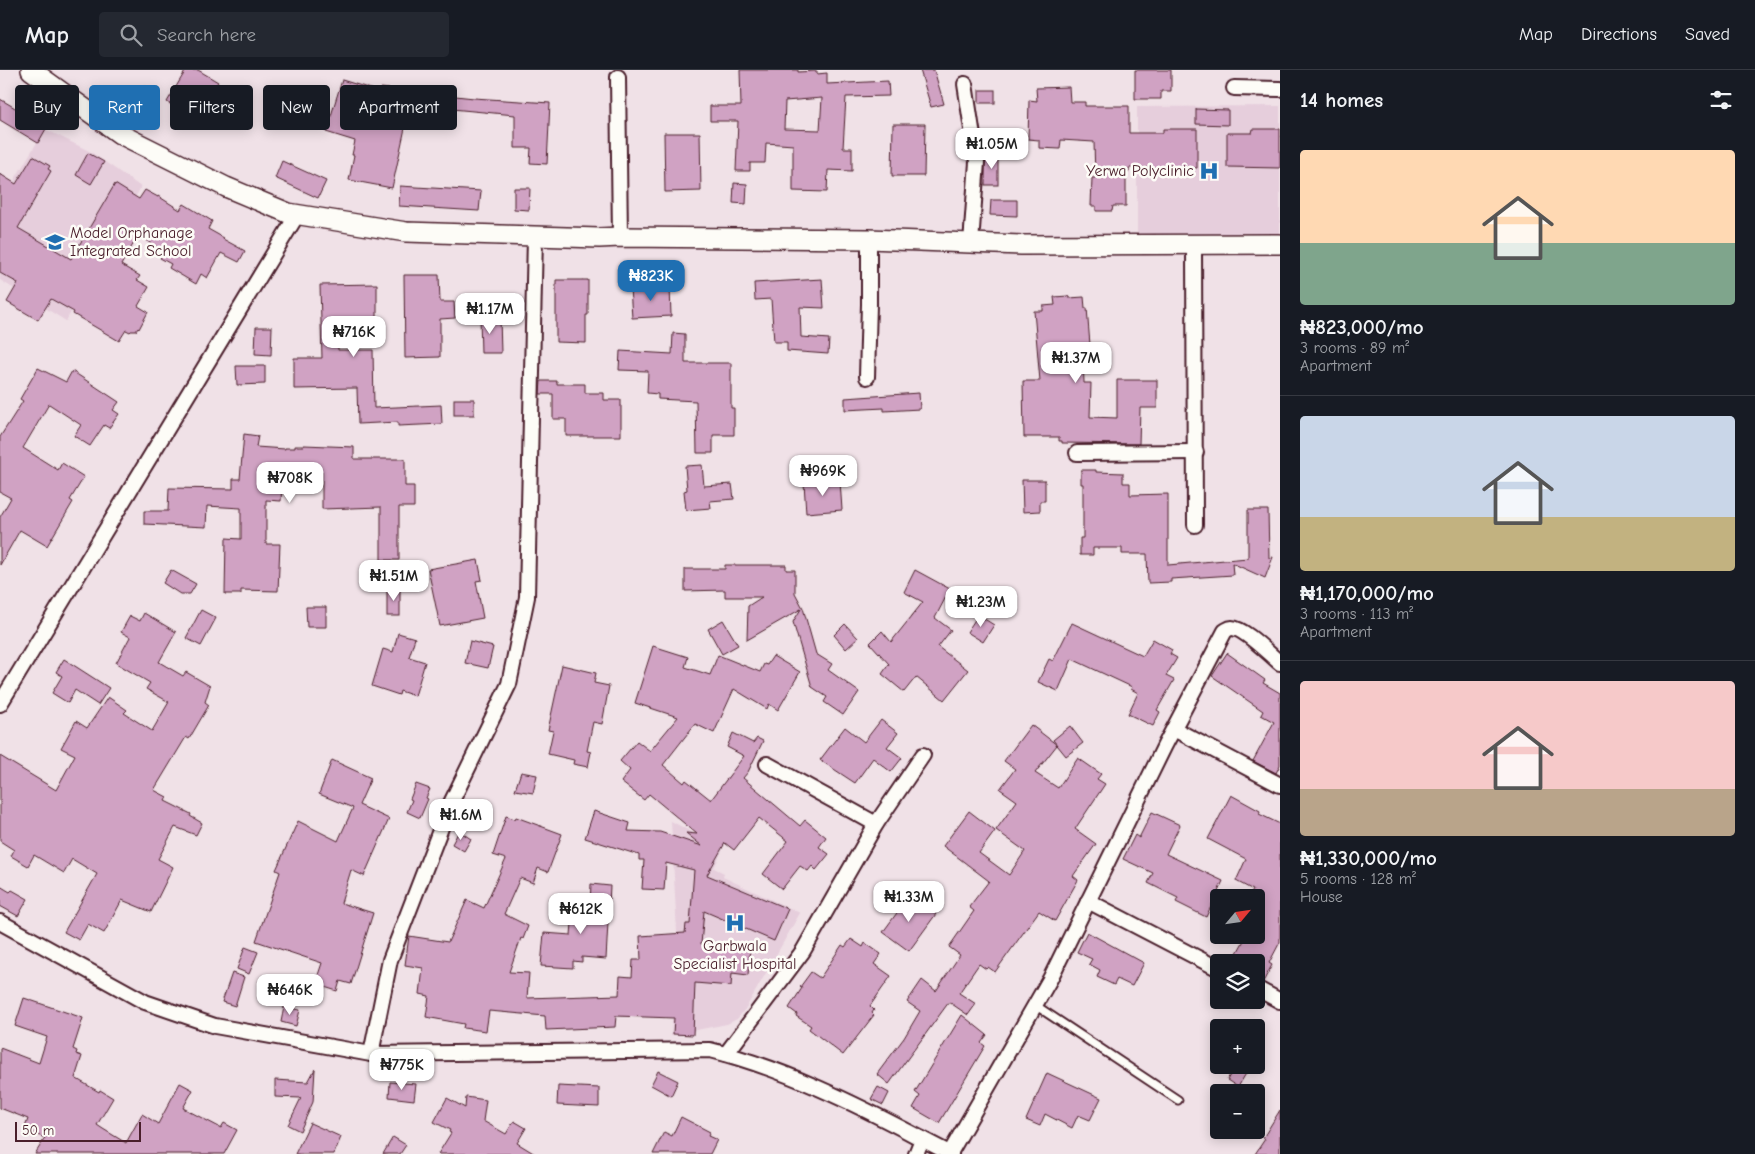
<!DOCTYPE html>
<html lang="en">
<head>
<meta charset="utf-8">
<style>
	:root { --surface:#171b24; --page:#242831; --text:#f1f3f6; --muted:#9ea1a6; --line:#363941; --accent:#1f6fb2 }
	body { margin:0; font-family:"Comic Neue",sans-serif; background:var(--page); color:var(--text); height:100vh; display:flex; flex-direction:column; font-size:19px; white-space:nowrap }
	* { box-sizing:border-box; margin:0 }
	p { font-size:16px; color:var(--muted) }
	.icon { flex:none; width:28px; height:28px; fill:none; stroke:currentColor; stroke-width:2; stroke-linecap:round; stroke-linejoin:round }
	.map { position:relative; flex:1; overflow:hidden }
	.side { display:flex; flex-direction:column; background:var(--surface); width:475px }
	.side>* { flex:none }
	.hud { position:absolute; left:15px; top:15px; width:475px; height:45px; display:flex; gap:10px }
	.needle { width:32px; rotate:61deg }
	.buttons { position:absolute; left:1210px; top:819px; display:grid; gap:10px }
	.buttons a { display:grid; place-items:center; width:55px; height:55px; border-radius:5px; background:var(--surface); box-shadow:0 2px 12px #0003; font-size:25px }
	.scale { position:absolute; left:15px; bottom:12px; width:126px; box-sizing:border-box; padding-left:5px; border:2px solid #4a1f2b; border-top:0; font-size:14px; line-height:18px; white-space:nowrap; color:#4a1f2b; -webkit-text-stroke:4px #fdfcf7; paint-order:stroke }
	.price { position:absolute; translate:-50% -42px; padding:0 11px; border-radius:10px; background:#fff; color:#222; font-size:16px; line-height:32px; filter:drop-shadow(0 1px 2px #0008) }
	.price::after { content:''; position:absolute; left:50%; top:30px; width:15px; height:11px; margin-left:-8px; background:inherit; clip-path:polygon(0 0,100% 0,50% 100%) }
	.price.on { background:var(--accent); color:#fff }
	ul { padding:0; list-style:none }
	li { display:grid; align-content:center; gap:10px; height:265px; padding:0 20px }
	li+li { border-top:1px solid var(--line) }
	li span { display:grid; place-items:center; height:155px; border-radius:5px; color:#555 }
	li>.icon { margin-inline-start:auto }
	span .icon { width:90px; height:90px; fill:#fffc; stroke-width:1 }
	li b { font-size:21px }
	h2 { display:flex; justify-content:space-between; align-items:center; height:60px; padding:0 20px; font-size:21px }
	.chip { padding:0 18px; border-radius:5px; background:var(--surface); box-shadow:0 2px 12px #0003; font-size:18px; line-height:45px }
	.chip.on { background:var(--accent); color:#fff }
	header { display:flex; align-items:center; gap:30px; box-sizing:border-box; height:70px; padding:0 25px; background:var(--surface); border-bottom:1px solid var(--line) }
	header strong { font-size:24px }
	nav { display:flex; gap:28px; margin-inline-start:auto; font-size:18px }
	.search { width:350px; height:45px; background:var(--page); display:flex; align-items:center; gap:12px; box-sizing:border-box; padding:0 18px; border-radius:5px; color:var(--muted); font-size:19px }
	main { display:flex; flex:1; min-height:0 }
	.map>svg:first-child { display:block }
	.built { fill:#e6cedc }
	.building { fill:#d0a2c3; stroke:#4a1f2b; fill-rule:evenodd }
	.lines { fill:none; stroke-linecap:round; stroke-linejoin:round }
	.lane-casing { stroke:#4a1f2b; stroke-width:11 }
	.street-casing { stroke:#4a1f2b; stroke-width:18 }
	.secondary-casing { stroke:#4a1f2b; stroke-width:22 }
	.lane { stroke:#fdfcf7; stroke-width:7 }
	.street { stroke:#fdfcf7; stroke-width:14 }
	.secondary { stroke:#fdfcf7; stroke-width:19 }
	.labels { text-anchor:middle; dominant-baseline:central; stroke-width:5; stroke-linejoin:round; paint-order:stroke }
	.poi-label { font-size:16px; fill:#4a1f2b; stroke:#fdfcf7; text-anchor:end }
</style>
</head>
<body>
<header>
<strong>Map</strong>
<div class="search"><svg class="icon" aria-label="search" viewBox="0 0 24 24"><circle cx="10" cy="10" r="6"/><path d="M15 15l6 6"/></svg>Search here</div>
<nav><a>Map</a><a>Directions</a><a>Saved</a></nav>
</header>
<main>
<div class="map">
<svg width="1280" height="1084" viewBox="0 0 1280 1084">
	<rect width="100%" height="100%" fill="#f0e1e7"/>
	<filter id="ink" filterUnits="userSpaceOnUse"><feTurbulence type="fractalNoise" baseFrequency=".02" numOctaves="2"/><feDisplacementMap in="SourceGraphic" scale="10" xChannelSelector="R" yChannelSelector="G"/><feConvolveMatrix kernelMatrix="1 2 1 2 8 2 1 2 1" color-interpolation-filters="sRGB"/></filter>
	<g filter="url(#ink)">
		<!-- built -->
		<g class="built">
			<polygon points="1280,36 1280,164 1137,164 1137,37"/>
			<polygon points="45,59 91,82 141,117 66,251 0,210 0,134"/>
			<polygon points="671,751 723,779 714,798 724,803 723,807 800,843 746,938 737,949 727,954 671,965 677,863"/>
		</g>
		<!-- building -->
		<g class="building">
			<polygon points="186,0 198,0 218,12 212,22 221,28 210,45 201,39 195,50 167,32"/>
			<path d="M740,0H798V2L817,1V4L827,3V14L888,11L889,26L846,27L843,78H852V101L828,100L827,122L793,121V75L766,73L765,93H750V101H736L738,51H710V36H741ZM822,28L820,60L784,59L785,31Z"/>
			<polygon points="920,0 934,0 944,34 931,37"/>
			<polygon points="1135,0 1171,0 1171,21 1161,21 1161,29 1135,29"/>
			<polygon points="342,10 381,22 381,18 474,28 550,33 547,94 530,93 531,78 515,78 515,45 410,35 392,118 349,110 354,85 352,85 355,71 326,62"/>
			<polygon points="144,16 154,24 159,25 123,44 132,32 125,19 140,22"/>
			<polygon points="1069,17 1070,32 1085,32 1085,36 1129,36 1129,63 1163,63 1163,59 1197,59 1197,98 1129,98 1129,102 1126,102 1126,136 1113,136 1112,141 1096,141 1096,136 1091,136 1092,108 1095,108 1094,72 1061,70 1060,79 1039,78 1039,70 1028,69 1029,30 1037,31 1036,18"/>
			<rect x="979" y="20" width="16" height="13"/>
			<polygon points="0,29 47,57 38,73 0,50"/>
			<polygon points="1196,39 1228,40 1228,55 1196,54"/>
			<polygon points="893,54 925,54 924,106 892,106"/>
			<polygon points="1253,59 1280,59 1280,98 1227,97 1227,63 1252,63"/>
			<polygon points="664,63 700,63 701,121 665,122"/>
			<polygon points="88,83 104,92 91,114 76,105"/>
			<polygon points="33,86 50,96 48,99 51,101 18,158 71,189 115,114 139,129 145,120 158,127 158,126 180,140 184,134 212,151 208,159 224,168 223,169 245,181 239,192 221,183 207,208 201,204 196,214 169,198 171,194 160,188 164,181 138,166 121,195 140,206 137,210 149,217 138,236 148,242 139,259 138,258 136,261 131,261 130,262 126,260 119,271 73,244 74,242 51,229 38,250 7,232 18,213 0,203 0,104 16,114"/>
			<rect x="985" y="86" width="13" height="29"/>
			<polygon points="282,91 326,111 318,128 275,108"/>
			<polygon points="734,113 747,114 746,134 733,133"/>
			<polygon points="400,116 481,121 479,141 399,136"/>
			<polygon points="514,118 530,118 529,140 514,139"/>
			<polygon points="991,130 1017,130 1017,146 990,145"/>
			<polygon points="404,205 439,205 440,232 454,232 455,248 440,249 440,287 405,288"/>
			<polygon points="822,209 824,238 800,237 801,267 829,269 828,284 787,281 787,272 774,272 771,229 755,230 754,213"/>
			<polygon points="556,210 588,210 588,245 586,245 586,273 556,272"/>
			<polygon points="377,214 377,253 338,253 338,280 373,280 374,338 441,335 442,354 398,356 398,352 358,354 357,318 294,319 294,288 322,288 320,215"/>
			<polygon points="670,216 671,246 632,248 630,217"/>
			<polygon points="1068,226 1069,228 1084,227 1085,238 1087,238 1091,287 1083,287 1084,313 1091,313 1090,347 1117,348 1117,310 1157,310 1157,338 1140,338 1139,374 1062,373 1062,371 1059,371 1059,367 1024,367 1023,311 1040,311 1034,241 1043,241 1043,236 1055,235 1054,227"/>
			<polygon points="480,247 500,247 501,283 481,283"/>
			<polygon points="256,257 272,257 271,285 255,284"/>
			<polygon points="673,263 685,264 685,293 731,293 731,338 734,338 734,365 713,365 713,383 697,383 696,331 658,329 658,324 647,323 648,301 619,300 620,281 672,284"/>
			<polygon points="236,296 265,296 265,314 237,315"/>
			<polygon points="38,298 66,312 72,301 119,332 113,340 119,344 109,358 104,355 90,376 74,366 81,355 49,334 23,378 58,400 62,393 84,407 70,430 73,432 47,476 20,460 0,495 0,447 11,428 0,422 0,367 23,331 20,329"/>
			<polygon points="541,311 557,311 557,314 585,314 585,323 604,323 604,330 621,330 621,366 566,366 566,349 553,349 553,324 540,324"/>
			<polygon points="919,323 920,339 884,341 884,338 845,340 845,328"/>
			<rect x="454" y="329" width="20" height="16"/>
			<polygon points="244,364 258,366 256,377 285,379 285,378 295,378 295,376 304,376 304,375 354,377 354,389 405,389 405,416 414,416 414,437 399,437 399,490 381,490 381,437 322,439 322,402 283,399 281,431 266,430 266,474 280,474 278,521 241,520 241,524 225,524 226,468 241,469 241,438 207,436 206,457 144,454 144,441 168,441 169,418 233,419 233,409 240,409"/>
			<polygon points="702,395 704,416 732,414 734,429 710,431 711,438 686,440 684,421 687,420 685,396"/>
			<polygon points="1081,400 1096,400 1096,402 1123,403 1123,413 1130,413 1130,425 1168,424 1168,495 1248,488 1248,440 1268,440 1269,488 1273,487 1265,508 1232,493 1233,505 1171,509 1171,512 1148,513 1147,484 1122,484 1122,478 1093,478 1093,485 1080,485 1080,468 1083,468 1083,414 1081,414"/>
			<polygon points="1022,410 1045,410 1045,431 1040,431 1040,441 1023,442"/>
			<polygon points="840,411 842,440 806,443 804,413"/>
			<polygon points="478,490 482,510 476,511 483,548 440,556 428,499"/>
			<polygon points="725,495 786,495 786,500 795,500 795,523 803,538 816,584 832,594 828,600 859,622 843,645 824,632 827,627 812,617 793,552 801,539 747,570 748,536 762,527 725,527 725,520 685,521 685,499 725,499"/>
			<polygon points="171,500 196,514 190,524 180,524 163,513"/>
			<polygon points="915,500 950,519 935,548 951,560 938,577 968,600 944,630 916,607 904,622 882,604 889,594 870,573 882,561 891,572 923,532 904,522"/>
			<rect x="387" y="517" width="13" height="29"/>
			<polygon points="306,537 326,537 326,557 307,557"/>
			<polygon points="201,540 216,548 201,576 186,568"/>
			<polygon points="144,543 176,562 159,592 183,606 186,602 210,616 205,632 209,635 189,669 186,667 154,720 167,727 165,731 191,744 190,746 202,753 196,765 175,757 158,789 173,797 151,842 122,830 104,863 88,854 79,870 64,862 97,804 72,789 64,803 34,785 28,796 11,786 14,780 0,771 0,686 56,720 75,685 61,678 76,651 87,658 108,627 127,640 124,643 152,661 169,632 146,619 150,613 116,593 130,567 121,562 130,546 140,551"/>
			<polygon points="978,545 994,555 983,572 967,562"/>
			<polygon points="723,550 738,575 722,584 708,559"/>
			<polygon points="1072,553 1143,586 1153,569 1172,580 1170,584 1177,588 1166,606 1174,610 1157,640 1160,642 1153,656 1128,644 1138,623 1131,619 1132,617 1072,589 1058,621 1038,612 1049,589 1053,591"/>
			<polygon points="845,554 858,568 846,579 834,565"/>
			<polygon points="398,563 415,568 409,587 425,592 415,626 400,621 399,625 372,616 383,579 393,582"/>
			<polygon points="470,571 493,577 488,598 465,593"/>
			<polygon points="653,576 688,587 685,597 710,605 718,585 760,602 764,594 767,595 773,586 800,602 778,640 769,634 767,639 734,619 714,663 695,654 663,695 684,713 686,710 711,730 744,686 727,677 733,663 753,673 757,668 763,671 748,702 743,708 800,756 805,750 826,767 819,777 829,784 816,800 812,796 808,801 800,796 782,819 763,804 788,771 759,748 734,780 725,773 707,805 788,839 774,871 704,841 701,874 750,878 748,905 732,903 731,916 695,913 693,965 673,964 674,948 616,946 615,957 546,960 545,946 489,941 486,961 463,958 464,954 426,947 429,926 420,924 423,898 405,895 409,866 448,872 467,830 484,838 506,789 493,785 506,746 515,749 516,747 562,764 548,802 538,798 533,813 520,808 504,844 528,856 523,869 521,868 509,902 529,903 527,928 619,925 620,906 632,907 633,890 641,890 640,866 685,863 686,854 690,854 694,800 666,793 664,820 642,819 644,790 639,790 639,785 585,768 594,741 630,753 628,761 660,762 702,776 686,763 697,764 649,724 644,730 621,712 630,700 620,691 637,671 650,681 678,647 635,633"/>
			<polygon points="1227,583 1265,610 1263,613 1280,623 1280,695 1276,703 1253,691 1274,652 1261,645 1263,641 1212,606"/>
			<polygon points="64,589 109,618 98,635 75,620 68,633 52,623 62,606 56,602"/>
			<polygon points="562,595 596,603 594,613 609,616 602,654 593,652 587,681 591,682 588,697 573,694 574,690 548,684 553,661 548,660"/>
			<polygon points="881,650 898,663 887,677 902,688 891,702 873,688 855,713 820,690 845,657 864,672"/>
			<polygon points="1031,655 1057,675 1035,703 1058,718 1078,688 1101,704 1097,709 1105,714 1075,759 1096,774 1073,806 1078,810 1055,851 1039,841 995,902 988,897 986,899 979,894 959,923 976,934 968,945 949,932 889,1014 877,1004 904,968 920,941 907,932 922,910 936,921 960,885 949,877 974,841 969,837 989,811 943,776 969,741 995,761 979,783 1009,805 1025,781 996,760 1017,731 1000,719 1015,699 1004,691"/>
			<polygon points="1070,656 1083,673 1066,686 1053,670"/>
			<polygon points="332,690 371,708 359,735 389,749 364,806 351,800 341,833 373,843 351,914 340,911 337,921 315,914 322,893 256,871 280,802 276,800 298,751 338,771 353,738 319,724"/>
			<polygon points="521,702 537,705 533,723 515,720"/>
			<polygon points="416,714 430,719 426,728 428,729 420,748 407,742 412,730 410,729"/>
			<polygon points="1231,725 1260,741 1259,744 1280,754 1280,872 1269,893 1272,895 1263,912 1256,909 1256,892 1232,892 1247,865 1256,865 1256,828 1249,828 1253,820 1236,811 1246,789 1208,769"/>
			<polygon points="1152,742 1180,755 1166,784 1223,811 1206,847 1176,832 1178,828 1148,813 1153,803 1123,789 1135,765 1139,768"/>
			<polygon points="459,761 471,769 464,781 452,774"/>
			<polygon points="591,814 610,816 606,889 582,887 582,892 573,891 573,898 541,896 544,863 571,865 572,853 589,855"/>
			<polygon points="0,816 10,822 12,820 28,829 18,846 0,836"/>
			<polygon points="910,825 936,844 909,881 883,862"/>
			<polygon points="1087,862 1144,893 1132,916 1117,909 1114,915 1097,907 1100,900 1089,894 1092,889 1077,882"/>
			<polygon points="851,869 863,877 865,873 881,884 874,894 891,906 870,936 874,940 872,943 874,945 843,985 809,959 811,956 796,946 797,944 789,938 802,918 800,917 811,902 820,908 842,875 845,877"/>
			<polygon points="245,877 258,882 249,904 237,899"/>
			<polygon points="232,903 244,907 235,936 222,932"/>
			<polygon points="24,928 83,948 73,979 77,981 76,984 82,986 75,1008 99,1022 100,1020 113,1028 97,1055 103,1059 126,1073 142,1044 158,1054 180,1013 193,1020 183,1038 221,1058 224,1053 237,1060 224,1084 35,1084 45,1068 24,1060 28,1049 0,1038 0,978 39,993 47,967 15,956"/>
			<polygon points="284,937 300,940 296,956 281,952"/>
			<polygon points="962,945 987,965 981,973 985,976 939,1053 913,1038 920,1026 915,1022"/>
			<polygon points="1236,995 1251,995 1238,1017 1227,1010"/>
			<polygon points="315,999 313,1032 300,1061 288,1055 301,1028 275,1027 275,1010 308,1012"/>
			<polygon points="658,1001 678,1011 671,1026 651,1015"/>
			<polygon points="1047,1003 1101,1028 1090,1050 1078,1045 1072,1058 1045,1044 1040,1056 1026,1050"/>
			<polygon points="390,1012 416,1014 414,1030 389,1027"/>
			<polygon points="558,1016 599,1018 599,1037 557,1035"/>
			<polygon points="878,1017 889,1023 883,1035 871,1029"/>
			<polygon points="466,1027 486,1030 483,1051 506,1064 514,1051 526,1058 517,1073 535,1084 438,1084 451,1063 449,1062 450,1060 434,1052 447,1028 465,1038"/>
			<polygon points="1280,1040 1280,1084 1255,1084 1265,1069 1263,1068"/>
			<polygon points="681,1047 710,1062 708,1066 717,1070 710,1084 653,1084 664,1062 672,1066"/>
			<polygon points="310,1053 341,1067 334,1084 295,1084"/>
			<polygon points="393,1067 406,1075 400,1084 383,1084"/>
		</g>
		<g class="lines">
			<defs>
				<polyline id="lane" points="1035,935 1178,1030"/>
				<g id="street">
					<polyline points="618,7 620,167"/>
					<polyline points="965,14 977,92 971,173"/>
					<polyline points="1234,18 1280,19"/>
					<polyline points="1194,174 1195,455"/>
					<polyline points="867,307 869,234 869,169"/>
					<polyline points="1077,383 1196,382"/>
					<polyline points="0,634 297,145"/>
					<polyline points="1174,659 1280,715"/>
					<polyline points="767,694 876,754"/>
					<polyline points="1088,831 1219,899"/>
					<path d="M0,852L145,932L215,956L371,984L710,980C783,998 856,1034 922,1069L916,1084"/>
					<polyline points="1256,918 1280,931"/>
					<polyline points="371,984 390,890 449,737 509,614 527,527 535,167"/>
					<polyline points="726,984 803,881 876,754 923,685"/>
					<polyline points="922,1069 951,1084"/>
					<path d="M950,1083L1050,909L1165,675L1225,561C1227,560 1229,558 1232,558C1244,558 1270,585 1280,593"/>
				</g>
				<polyline id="secondary" points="31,0 120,64 226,117 288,143 406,162 599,168 620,167 869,169 1021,175 1280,174"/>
			</defs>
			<!-- lane casing -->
			<use href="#lane" class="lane-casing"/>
			<!-- street casing -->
			<use href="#street" class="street-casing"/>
			<!-- secondary casing -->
			<use href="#secondary" class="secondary-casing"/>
			<!-- lane -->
			<use href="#lane" class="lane"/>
			<!-- street -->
			<use href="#street" class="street"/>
			<!-- secondary -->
			<use href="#secondary" class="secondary"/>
		</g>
	</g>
	<!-- icons -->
	<defs>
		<symbol id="hospital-bare" viewBox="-9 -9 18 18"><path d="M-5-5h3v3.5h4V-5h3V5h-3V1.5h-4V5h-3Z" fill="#1f6fb2" stroke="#fdfcf7" stroke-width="2.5" paint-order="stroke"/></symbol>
		<symbol id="school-bare" viewBox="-9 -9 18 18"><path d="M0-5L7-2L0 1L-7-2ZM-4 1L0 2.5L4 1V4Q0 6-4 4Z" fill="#1f6fb2" stroke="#fdfcf7" stroke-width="2.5" paint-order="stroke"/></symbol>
	</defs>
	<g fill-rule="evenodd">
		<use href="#hospital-bare" x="1195" y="87" width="28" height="28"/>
		<use href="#school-bare" x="41" y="158" width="28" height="28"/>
		<use href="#hospital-bare" x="721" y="839" width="28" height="28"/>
	</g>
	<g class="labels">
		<!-- poi labels -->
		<g class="poi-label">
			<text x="1194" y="101">Yerwa Polyclinic</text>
			<text x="70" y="163" text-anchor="start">Model Orphanage<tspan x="70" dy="18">Integrated School</tspan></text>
			<text x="735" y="876" text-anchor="middle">Garbwala<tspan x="735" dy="18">Specialist Hospital</tspan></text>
		</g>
	</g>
</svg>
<div class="buttons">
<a><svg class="needle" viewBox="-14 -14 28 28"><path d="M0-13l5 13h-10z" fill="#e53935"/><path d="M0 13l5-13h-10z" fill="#9ea1a6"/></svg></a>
<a><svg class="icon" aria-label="layers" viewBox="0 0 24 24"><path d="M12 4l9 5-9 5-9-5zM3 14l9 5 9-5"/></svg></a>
<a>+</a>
<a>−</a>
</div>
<div class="scale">50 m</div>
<b class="price" style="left:992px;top:100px">₦1.05M</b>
<b class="price on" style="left:651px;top:232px">₦823K</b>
<b class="price" style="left:490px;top:265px">₦1.17M</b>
<b class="price" style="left:354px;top:288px">₦716K</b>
<b class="price" style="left:1076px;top:314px">₦1.37M</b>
<b class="price" style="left:823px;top:427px">₦969K</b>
<b class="price" style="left:290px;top:434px">₦708K</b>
<b class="price" style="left:394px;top:532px">₦1.51M</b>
<b class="price" style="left:981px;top:558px">₦1.23M</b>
<b class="price" style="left:461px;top:771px">₦1.6M</b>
<b class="price" style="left:909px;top:853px">₦1.33M</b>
<b class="price" style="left:581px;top:865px">₦612K</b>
<b class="price" style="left:290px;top:946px">₦646K</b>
<b class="price" style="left:402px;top:1021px">₦775K</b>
<div class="hud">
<a class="chip">Buy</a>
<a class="chip on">Rent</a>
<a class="chip">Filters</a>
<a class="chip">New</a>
<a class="chip">Apartment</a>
</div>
</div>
<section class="side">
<h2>14 homes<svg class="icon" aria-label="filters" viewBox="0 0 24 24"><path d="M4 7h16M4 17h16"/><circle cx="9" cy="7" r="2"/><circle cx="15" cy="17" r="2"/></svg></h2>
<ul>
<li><span style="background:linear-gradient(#ffd9b3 60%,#7fa58c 0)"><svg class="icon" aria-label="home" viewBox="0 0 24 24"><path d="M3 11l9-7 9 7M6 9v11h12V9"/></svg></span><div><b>₦823,000/mo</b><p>3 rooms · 89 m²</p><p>Apartment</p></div></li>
<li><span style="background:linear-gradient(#c9d6e8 65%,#c2b280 0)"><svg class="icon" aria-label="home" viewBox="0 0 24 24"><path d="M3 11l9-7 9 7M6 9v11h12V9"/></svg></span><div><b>₦1,170,000/mo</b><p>3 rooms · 113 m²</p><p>Apartment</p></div></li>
<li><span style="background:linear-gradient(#f6c9c9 70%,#b9a48a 0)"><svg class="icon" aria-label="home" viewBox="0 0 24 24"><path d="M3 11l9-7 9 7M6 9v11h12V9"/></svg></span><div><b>₦1,330,000/mo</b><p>5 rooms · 128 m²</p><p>House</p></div></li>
</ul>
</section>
</main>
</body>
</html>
